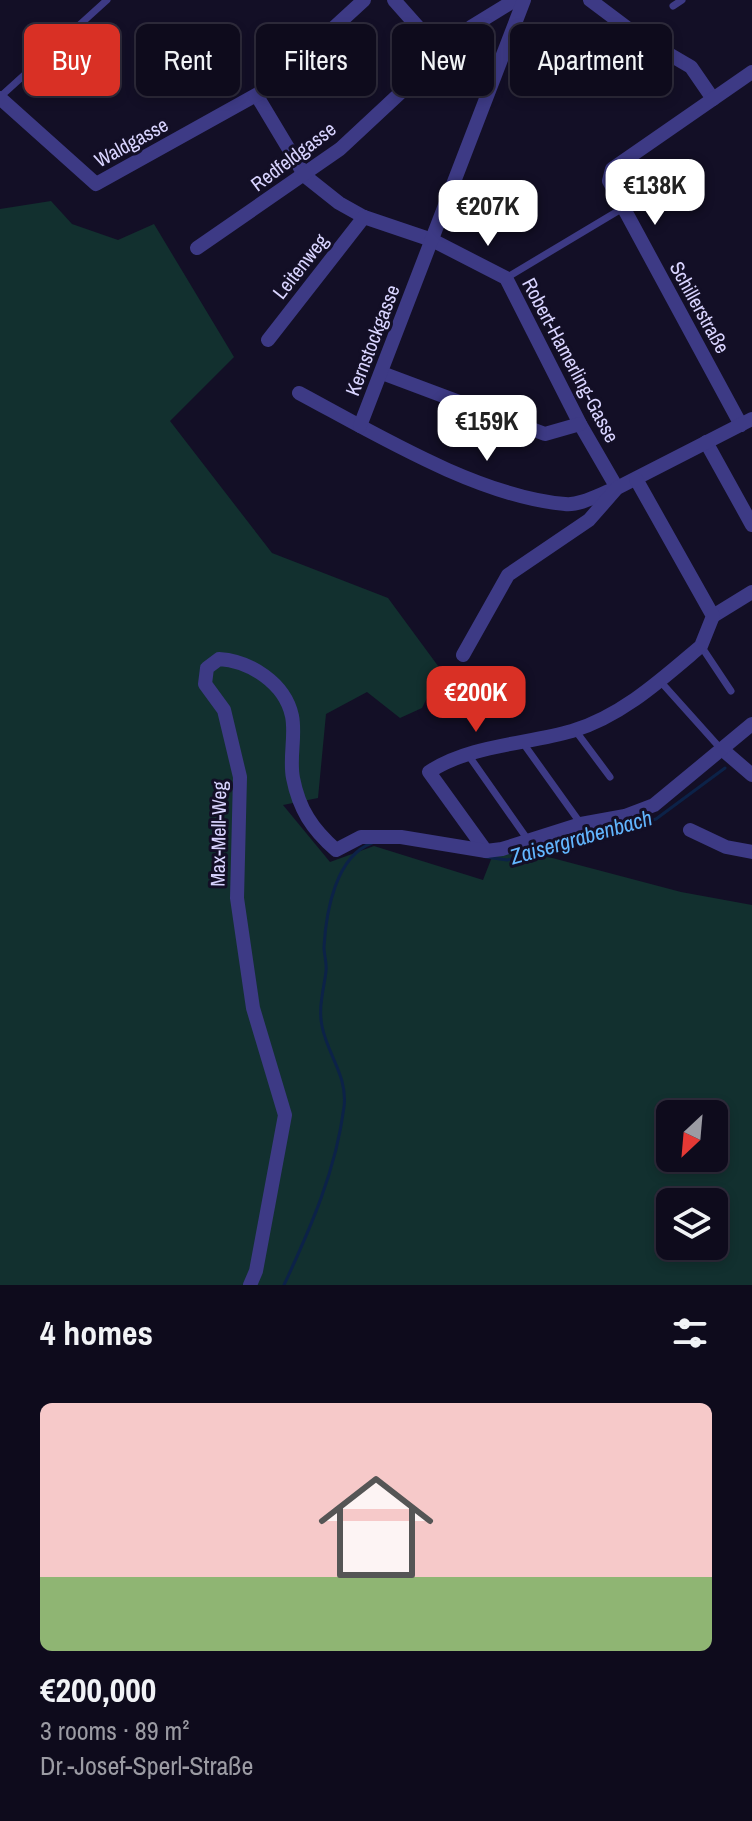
<!DOCTYPE html>
<html lang="en">
<head>
<meta charset="utf-8">
<style>
	:root { --surface:#0e0b1c; --page:#1c1929; --text:#f1f3f6; --muted:#9b9ba3; --line:#2e2b3b; --accent:#d93025 }
	body { margin:0; font-family:"Archivo Narrow",sans-serif; background:var(--page); color:var(--text); height:100vh; display:flex; flex-direction:column; font-size:30px; white-space:nowrap }
	* { box-sizing:border-box; margin:0 }
	p { font-size:26px; color:var(--muted) }
	.icon { flex:none; width:44px; height:44px; fill:none; stroke:currentColor; stroke-width:2; stroke-linecap:round; stroke-linejoin:round }
	.map { position:relative; height:1285px; overflow:hidden }
	.panel { display:flex; flex-direction:column; background:var(--surface); flex:1 }
	.panel>* { flex:none }
	.hud { position:absolute; left:24px; top:24px; width:704px; height:72px; display:flex; gap:16px }
	.needle { width:52px; rotate:206deg }
	.fabs { position:absolute; left:656px; top:1100px; display:grid; gap:16px }
	.fabs a { display:grid; place-items:center; width:72px; height:72px; border-radius:12px; background:var(--surface); box-shadow:0 4px 12px #0003,0 0 0 2px var(--line); font-size:40px }
	.price { position:absolute; translate:-50% -68px; padding:0 18px; border-radius:16px; background:#fff; color:#222; font-size:26px; line-height:52px; filter:drop-shadow(0 2px 4px #0008) }
	.price::after { content:''; position:absolute; left:50%; top:48px; width:24px; height:18px; margin-left:-12px; background:inherit; clip-path:polygon(0 0,100% 0,50% 100%) }
	.price.active { background:var(--accent); color:#fff }
	ul { padding:0; list-style:none }
	li { display:grid; align-content:center; gap:16px; height:424px; padding:0 40px }
	li span { display:grid; place-items:center; height:248px; border-radius:12px; color:#555 }
	li>.icon { margin-inline-start:auto }
	span .icon { width:144px; height:144px; fill:#fffc; stroke-width:1 }
	li b { font-size:34px }
	h2 { display:flex; justify-content:space-between; align-items:center; height:96px; padding:0 40px; font-size:34px }
	.pill { padding:0 28px; border-radius:12px; background:var(--surface); box-shadow:0 4px 12px #0003,0 0 0 2px var(--line); font-size:28px; line-height:72px }
	.pill.active { background:var(--accent); color:#fff }
	.map>svg:first-child { display:block }
	.green { fill:#12302f; fill-rule:evenodd }
	.lines { fill:none; stroke-linecap:round; stroke-linejoin:round }
	.stream { stroke:#0c2248; stroke-width:3 }
	.service { stroke:#3d3a85; stroke-width:7 }
	.minor { stroke:#3d3a85; stroke-width:14 }
	.labels { text-anchor:middle; dominant-baseline:central; stroke-width:6; stroke-linejoin:round; paint-order:stroke }
	.street-label { font-size:20px; fill:#d9d4ff; stroke:#130f26 }
	.water-label { font-size:22px; font-style:italic; fill:#62b6ff; stroke:#130f26 }
</style>
</head>
<body>
<div class="map">
<svg width="752" height="1285" viewBox="0 0 752 1285">
	<rect width="100%" height="100%" fill="#130f26"/>
	<!-- green -->
	<path class="green" d="M51,201L72,224L118,240L154,224L234,357L170,421L272,553L388,598L441,670L422,708L400,718L367,692L326,714L318,798L283,805L330,862L374,846L483,880L492,857L522,850L681,892L752,905V1285H0V209ZM670,1114H714V1158H670ZM670,1202H714V1246H670Z"/>
	<g class="lines">
		<!-- stream -->
		<g class="stream">
			<polyline points="486,857 507,860 656,819 725,768"/>
			<path d="M284,1285C311,1227 336,1170 344,1107C348,1076 327,1054 322,1026C318,1007 324,989 326,971C327,963 324,955 324,947C326,911 336,856 372,843"/>
		</g>
		<!-- service -->
		<g class="service">
			<polyline points="673,6 682,0"/>
			<polyline points="0,97 107,0"/>
			<polyline points="506,278 623,208"/>
			<polyline points="701,646 731,691"/>
			<polyline points="660,681 721,749"/>
			<polyline points="575,730 610,777"/>
			<polyline points="523,743 581,824"/>
			<polyline points="469,756 528,840"/>
		</g>
		<!-- minor -->
		<g class="minor">
			<polyline points="394,0 441,53"/>
			<polyline points="590,0 638,36 691,67 713,99"/>
			<path d="M257,96L305,176L339,203L364,217L432,240L506,278L580,424L617,488C602,493 580,506 565,504C479,497 374,433 299,393"/>
			<polyline points="0,98 96,184 267,89 364,0"/>
			<polyline points="197,248 340,149 471,27 515,0"/>
			<polyline points="268,340 364,217"/>
			<polyline points="382,373 545,434 580,424"/>
			<polyline points="741,425 609,181 612,169 752,72"/>
			<polyline points="360,426 524,0"/>
			<polyline points="706,442 752,525"/>
			<polyline points="713,616 752,592"/>
			<polyline points="463,655 508,575 589,520 617,488 752,419"/>
			<polyline points="723,750 752,775"/>
			<polyline points="690,830 726,847 752,852"/>
			<path d="M486,851L429,772C469,745 527,744 572,731C622,716 662,679 701,646L713,616L636,479"/>
			<path d="M250,1285L256,1271L285,1115L253,1008L237,898L240,777L224,710L205,684L207,668L219,659C250,661 285,683 292,716C296,736 289,758 293,778C299,809 312,829 336,850L361,837H401L486,851L502,849L581,824L625,816L654,805L752,724"/>
		</g>
	</g>
	<g class="labels">
		<!-- street labels -->
		<g class="street-label">
			<text transform="translate(131 142) rotate(-29)">Waldgasse</text>
			<text transform="translate(293 156) rotate(-37)">Redfeldgasse</text>
			<text transform="translate(300 266) rotate(-52)">Leitenweg</text>
			<text transform="translate(700 307) rotate(61)">Schillerstraße</text>
			<text transform="translate(372 340) rotate(-69)">Kernstockgasse</text>
			<text transform="translate(571 360) rotate(62)">Robert-Hamerling-Gasse</text>
			<text transform="translate(218 834) rotate(-89)">Max-Mell-Weg</text>
		</g>
		<!-- water labels -->
		<g class="water-label">
			<text transform="translate(581 837) rotate(-16)">Zaisergrabenbach</text>
		</g>
	</g>
</svg>
<div class="fabs">
<a><svg class="needle" viewBox="-14 -14 28 28"><path d="M0-13l5 13h-10z" fill="#e53935"/><path d="M0 13l5-13h-10z" fill="#9b9ba3"/></svg></a>
<a><svg class="icon" aria-label="layers" viewBox="0 0 24 24"><path d="M12 4l9 5-9 5-9-5zM3 14l9 5 9-5"/></svg></a>
</div>
<b class="price" style="left:655px;top:227px">€138K</b>
<b class="price" style="left:488px;top:248px">€207K</b>
<b class="price" style="left:487px;top:463px">€159K</b>
<b class="price active" style="left:476px;top:734px">€200K</b>
<div class="hud">
<a class="pill active">Buy</a>
<a class="pill">Rent</a>
<a class="pill">Filters</a>
<a class="pill">New</a>
<a class="pill">Apartment</a>
</div>
</div>
<section class="panel">
<h2>4 homes<svg class="icon" aria-label="filters" viewBox="0 0 24 24"><path d="M4 7h16M4 17h16"/><circle cx="9" cy="7" r="2"/><circle cx="15" cy="17" r="2"/></svg></h2>
<ul>
<li><span style="background:linear-gradient(#f6c9c9 70%,#8fb573 0)"><svg class="icon" aria-label="home" viewBox="0 0 24 24"><path d="M3 11l9-7 9 7M6 9v11h12V9"/></svg></span><div><b>€200,000</b><p>3 rooms · 89 m²</p><p>Dr.-Josef-Sperl-Straße</p></div></li>
</ul>
</section>
</body>
</html>
